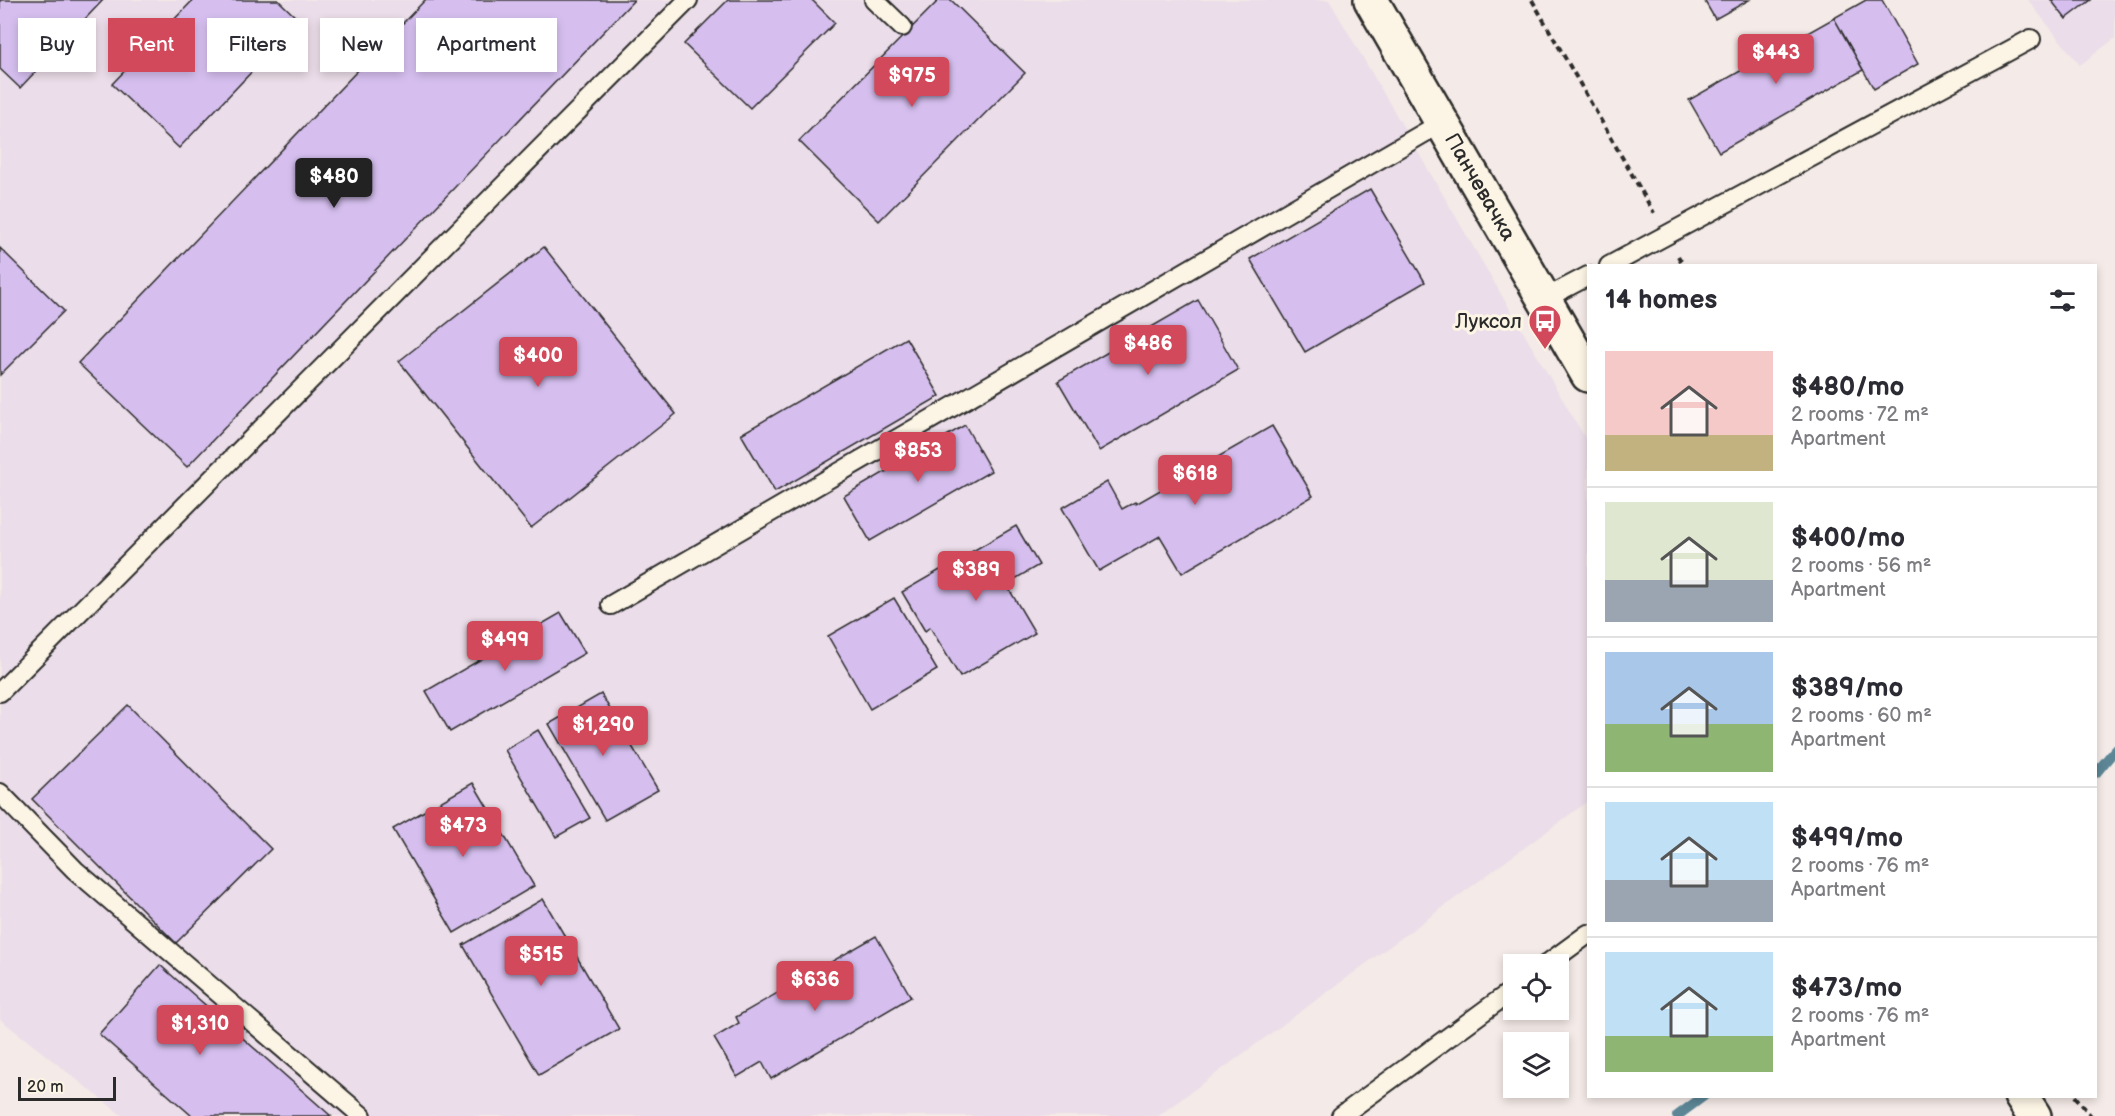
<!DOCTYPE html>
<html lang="en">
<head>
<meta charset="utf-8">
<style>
	:root { --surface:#fff; --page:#f7f7f7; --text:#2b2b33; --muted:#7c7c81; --line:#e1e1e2; --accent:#d1495b }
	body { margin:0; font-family:"Balsamiq Sans",sans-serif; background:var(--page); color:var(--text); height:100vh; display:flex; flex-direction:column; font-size:22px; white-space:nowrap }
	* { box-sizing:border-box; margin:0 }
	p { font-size:20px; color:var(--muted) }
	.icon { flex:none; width:33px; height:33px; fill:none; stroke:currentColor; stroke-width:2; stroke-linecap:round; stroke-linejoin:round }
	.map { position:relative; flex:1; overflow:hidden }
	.side { position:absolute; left:1587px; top:264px; width:510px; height:834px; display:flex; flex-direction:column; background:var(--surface); border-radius:0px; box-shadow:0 3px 9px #0003 }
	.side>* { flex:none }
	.banner { position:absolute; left:18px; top:18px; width:570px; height:54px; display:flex; gap:12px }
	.fabs { position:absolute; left:1503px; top:954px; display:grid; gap:12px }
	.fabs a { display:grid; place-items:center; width:66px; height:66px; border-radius:0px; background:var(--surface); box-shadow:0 3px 9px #0003; font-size:30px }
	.scale { position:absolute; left:18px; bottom:15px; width:98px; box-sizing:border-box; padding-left:6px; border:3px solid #2b2b2b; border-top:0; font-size:16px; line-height:21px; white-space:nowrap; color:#2b2b2b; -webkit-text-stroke:4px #fcf5e5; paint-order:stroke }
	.price { position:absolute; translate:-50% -51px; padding:0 14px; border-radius:6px; background:var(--accent); color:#fff; font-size:20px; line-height:39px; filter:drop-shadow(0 2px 3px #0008) }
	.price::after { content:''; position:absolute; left:50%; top:36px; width:18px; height:14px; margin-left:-9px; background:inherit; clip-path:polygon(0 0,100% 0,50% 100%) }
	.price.on { background:#222; color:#fff }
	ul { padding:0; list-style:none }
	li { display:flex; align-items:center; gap:18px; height:150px; padding:0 18px }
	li+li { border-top:2px solid var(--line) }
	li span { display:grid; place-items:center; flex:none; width:168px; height:120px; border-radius:0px; color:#555 }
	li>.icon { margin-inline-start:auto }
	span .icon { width:72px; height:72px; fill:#fffc; stroke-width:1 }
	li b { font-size:26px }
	h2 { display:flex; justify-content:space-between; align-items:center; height:72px; padding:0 18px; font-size:26px }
	.tag { padding:0 21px; border-radius:0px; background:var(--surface); box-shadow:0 3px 9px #0003; font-size:21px; line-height:54px }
	.tag.on { background:var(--accent); color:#fff }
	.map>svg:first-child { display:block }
	.built { fill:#ebdde9 }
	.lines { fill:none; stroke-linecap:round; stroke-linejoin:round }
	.stream { stroke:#5c8696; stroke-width:10 }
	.building { fill:#d6bfef; stroke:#2b2b2b; stroke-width:1.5 }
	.service-casing { stroke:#2b2b2b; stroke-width:22 }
	.tertiary-casing { stroke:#2b2b2b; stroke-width:38 }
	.path { stroke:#2b2b2b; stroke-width:4; stroke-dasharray:6 4.5; stroke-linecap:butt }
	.service { stroke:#fcf5e5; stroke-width:18 }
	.tertiary { stroke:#fcf5e5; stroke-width:33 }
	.labels { text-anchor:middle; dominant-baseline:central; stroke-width:6; stroke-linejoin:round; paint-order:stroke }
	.street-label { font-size:21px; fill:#2b2b2b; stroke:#fcf5e5 }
	.poi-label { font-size:21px; fill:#2b2b2b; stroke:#fcf5e5; text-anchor:end }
</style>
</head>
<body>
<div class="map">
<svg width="2115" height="1116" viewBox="0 0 2115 1116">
	<rect width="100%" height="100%" fill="#f4eae7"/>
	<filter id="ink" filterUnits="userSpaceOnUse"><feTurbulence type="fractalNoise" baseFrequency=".0167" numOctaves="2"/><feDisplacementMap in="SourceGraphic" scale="12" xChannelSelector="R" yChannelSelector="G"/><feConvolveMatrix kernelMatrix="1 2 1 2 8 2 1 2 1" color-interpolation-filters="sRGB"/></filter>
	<g filter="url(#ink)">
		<!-- built -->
		<g class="built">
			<polygon points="0,0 1329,0 1588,443 1588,801 1158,1116 123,1116 0,1019"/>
			<polygon points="2028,0 2115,0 2115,38 2080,65"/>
		</g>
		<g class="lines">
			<!-- stream -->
			<g class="stream">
				<polyline points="2096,773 2115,750"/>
				<polyline points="1677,1116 1704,1096"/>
			</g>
		</g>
		<!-- building -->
		<g class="building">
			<polygon points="0,0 103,0 20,88 0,69"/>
			<polygon points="193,0 278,0 300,21 179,148 112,84"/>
			<polygon points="425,0 634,0 187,467 78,363"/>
			<polygon points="728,0 812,0 835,23 750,108 684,44"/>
			<polygon points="939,0 951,0 1025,73 879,221 799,141"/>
			<polygon points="1704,0 1749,0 1715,19"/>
			<polygon points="1866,0 1882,0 1918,64 1874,89 1834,18"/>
			<polygon points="2051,0 2091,0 2066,19"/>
			<polygon points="1834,18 1863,70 1719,152 1689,100"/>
			<polygon points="1370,189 1425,282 1305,352 1250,259"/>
			<polygon points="544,247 676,414 531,528 399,361"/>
			<polygon points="0,248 64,311 0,375"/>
			<polygon points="1198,300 1238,370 1099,451 1058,381"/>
			<polygon points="906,338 940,396 775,492 741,434"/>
			<polygon points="965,425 991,471 870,541 844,496"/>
			<polygon points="1272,426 1313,496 1182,573 1160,536 1099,571 1062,508 1107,482 1122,509 1135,502 1136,504"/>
			<polygon points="1016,526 1039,565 1006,584 1035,633 960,677 930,627 925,631 902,592"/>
			<polygon points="894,598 937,670 870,709 828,636"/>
			<polygon points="561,613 585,653 450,732 426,691"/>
			<polygon points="601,694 658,790 605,820 549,724"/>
			<polygon points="128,705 271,849 176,943 32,799"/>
			<polygon points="538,730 590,818 556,837 505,750"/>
			<polygon points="473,783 534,886 454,933 393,829"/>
			<polygon points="543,899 619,1029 539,1075 463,945"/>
			<polygon points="876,936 911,997 771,1079 762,1062 737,1077 714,1038 739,1023 736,1017"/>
			<polygon points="160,965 331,1116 192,1116 99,1034"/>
		</g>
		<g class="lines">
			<defs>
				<g id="service">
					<polyline points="874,0 902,27"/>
					<polyline points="1609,266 2031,39"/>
					<polyline points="1544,299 1588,276"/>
					<polyline points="611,605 1443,122"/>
					<polyline points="0,692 688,0"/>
					<polyline points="0,793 75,870 362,1116"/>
					<polyline points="1547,964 1588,934"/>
					<polyline points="1341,1116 1514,989"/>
				</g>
				<g id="tertiary">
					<polyline points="1371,0 1588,375"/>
					<polyline points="2021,1096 2034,1116"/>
				</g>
			</defs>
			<!-- service casing -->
			<use href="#service" class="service-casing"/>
			<!-- tertiary casing -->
			<use href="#tertiary" class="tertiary-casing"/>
			<!-- path -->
			<g class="path">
				<polyline points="1532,0 1654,213"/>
				<polyline points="1678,256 1684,266"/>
				<polyline points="2075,1096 2091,1116"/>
			</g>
			<!-- service -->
			<use href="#service" class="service"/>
			<!-- tertiary -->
			<use href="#tertiary" class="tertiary"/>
		</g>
	</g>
	<!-- icons -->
	<defs>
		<symbol id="bus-pin" viewBox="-11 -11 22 30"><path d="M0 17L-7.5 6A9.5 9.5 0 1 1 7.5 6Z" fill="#d1495b" stroke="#fcf5e5"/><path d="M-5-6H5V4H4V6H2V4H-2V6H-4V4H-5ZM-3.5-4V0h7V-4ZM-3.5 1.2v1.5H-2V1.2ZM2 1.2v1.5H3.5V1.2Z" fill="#fff"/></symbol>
	</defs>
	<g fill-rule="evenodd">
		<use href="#bus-pin" x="1526" y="302" width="38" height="52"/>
	</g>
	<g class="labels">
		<!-- street labels -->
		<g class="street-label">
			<text transform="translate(1480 187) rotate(60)">Панчевачка</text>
		</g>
		<!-- poi labels -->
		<g class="poi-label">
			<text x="1522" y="321">Луксол</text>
		</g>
	</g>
</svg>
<div class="fabs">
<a><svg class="icon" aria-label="locate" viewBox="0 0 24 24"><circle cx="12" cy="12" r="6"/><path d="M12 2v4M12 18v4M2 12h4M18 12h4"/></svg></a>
<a><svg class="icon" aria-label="layers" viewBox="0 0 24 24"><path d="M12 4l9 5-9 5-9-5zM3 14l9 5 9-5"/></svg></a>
</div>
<div class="scale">20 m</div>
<b class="price" style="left:1776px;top:85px">$443</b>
<b class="price" style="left:912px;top:108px">$975</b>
<b class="price on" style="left:334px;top:209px">$480</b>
<b class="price" style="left:1148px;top:376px">$486</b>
<b class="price" style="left:538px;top:388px">$400</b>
<b class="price" style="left:918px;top:483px">$853</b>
<b class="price" style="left:1195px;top:506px">$618</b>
<b class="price" style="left:976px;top:602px">$389</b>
<b class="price" style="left:505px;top:672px">$499</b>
<b class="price" style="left:603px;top:757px">$1,290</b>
<b class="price" style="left:463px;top:858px">$473</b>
<b class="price" style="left:541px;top:987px">$515</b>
<b class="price" style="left:815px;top:1012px">$636</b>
<b class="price" style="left:200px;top:1056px">$1,310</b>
<div class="banner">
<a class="tag">Buy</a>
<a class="tag on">Rent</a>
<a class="tag">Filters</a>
<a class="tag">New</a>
<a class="tag">Apartment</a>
</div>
<section class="side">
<h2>14 homes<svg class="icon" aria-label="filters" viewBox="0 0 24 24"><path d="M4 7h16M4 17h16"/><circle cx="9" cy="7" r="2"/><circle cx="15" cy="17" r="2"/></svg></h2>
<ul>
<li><span style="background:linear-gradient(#f6c9c9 70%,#c2b280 0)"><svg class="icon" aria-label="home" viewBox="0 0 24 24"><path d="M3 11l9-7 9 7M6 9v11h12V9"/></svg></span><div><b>$480/mo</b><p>2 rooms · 72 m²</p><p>Apartment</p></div></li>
<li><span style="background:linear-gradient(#dfe7d0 65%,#9aa5b1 0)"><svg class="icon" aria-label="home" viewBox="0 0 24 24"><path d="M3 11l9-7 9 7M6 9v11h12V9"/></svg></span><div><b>$400/mo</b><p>2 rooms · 56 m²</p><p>Apartment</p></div></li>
<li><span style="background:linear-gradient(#a9c7e8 60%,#8fb573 0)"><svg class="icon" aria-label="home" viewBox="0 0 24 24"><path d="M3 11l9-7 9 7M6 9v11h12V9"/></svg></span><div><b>$389/mo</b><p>2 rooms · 60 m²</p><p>Apartment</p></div></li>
<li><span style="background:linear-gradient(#bfe0f5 65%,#9aa5b1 0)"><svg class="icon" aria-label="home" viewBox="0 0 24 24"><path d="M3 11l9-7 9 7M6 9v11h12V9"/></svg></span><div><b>$499/mo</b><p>2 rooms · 76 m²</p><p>Apartment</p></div></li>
<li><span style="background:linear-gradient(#bfe0f5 70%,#8fb573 0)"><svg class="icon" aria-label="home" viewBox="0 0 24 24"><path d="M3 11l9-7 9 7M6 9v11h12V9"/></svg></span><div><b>$473/mo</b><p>2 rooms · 76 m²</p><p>Apartment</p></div></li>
</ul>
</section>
</div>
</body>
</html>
